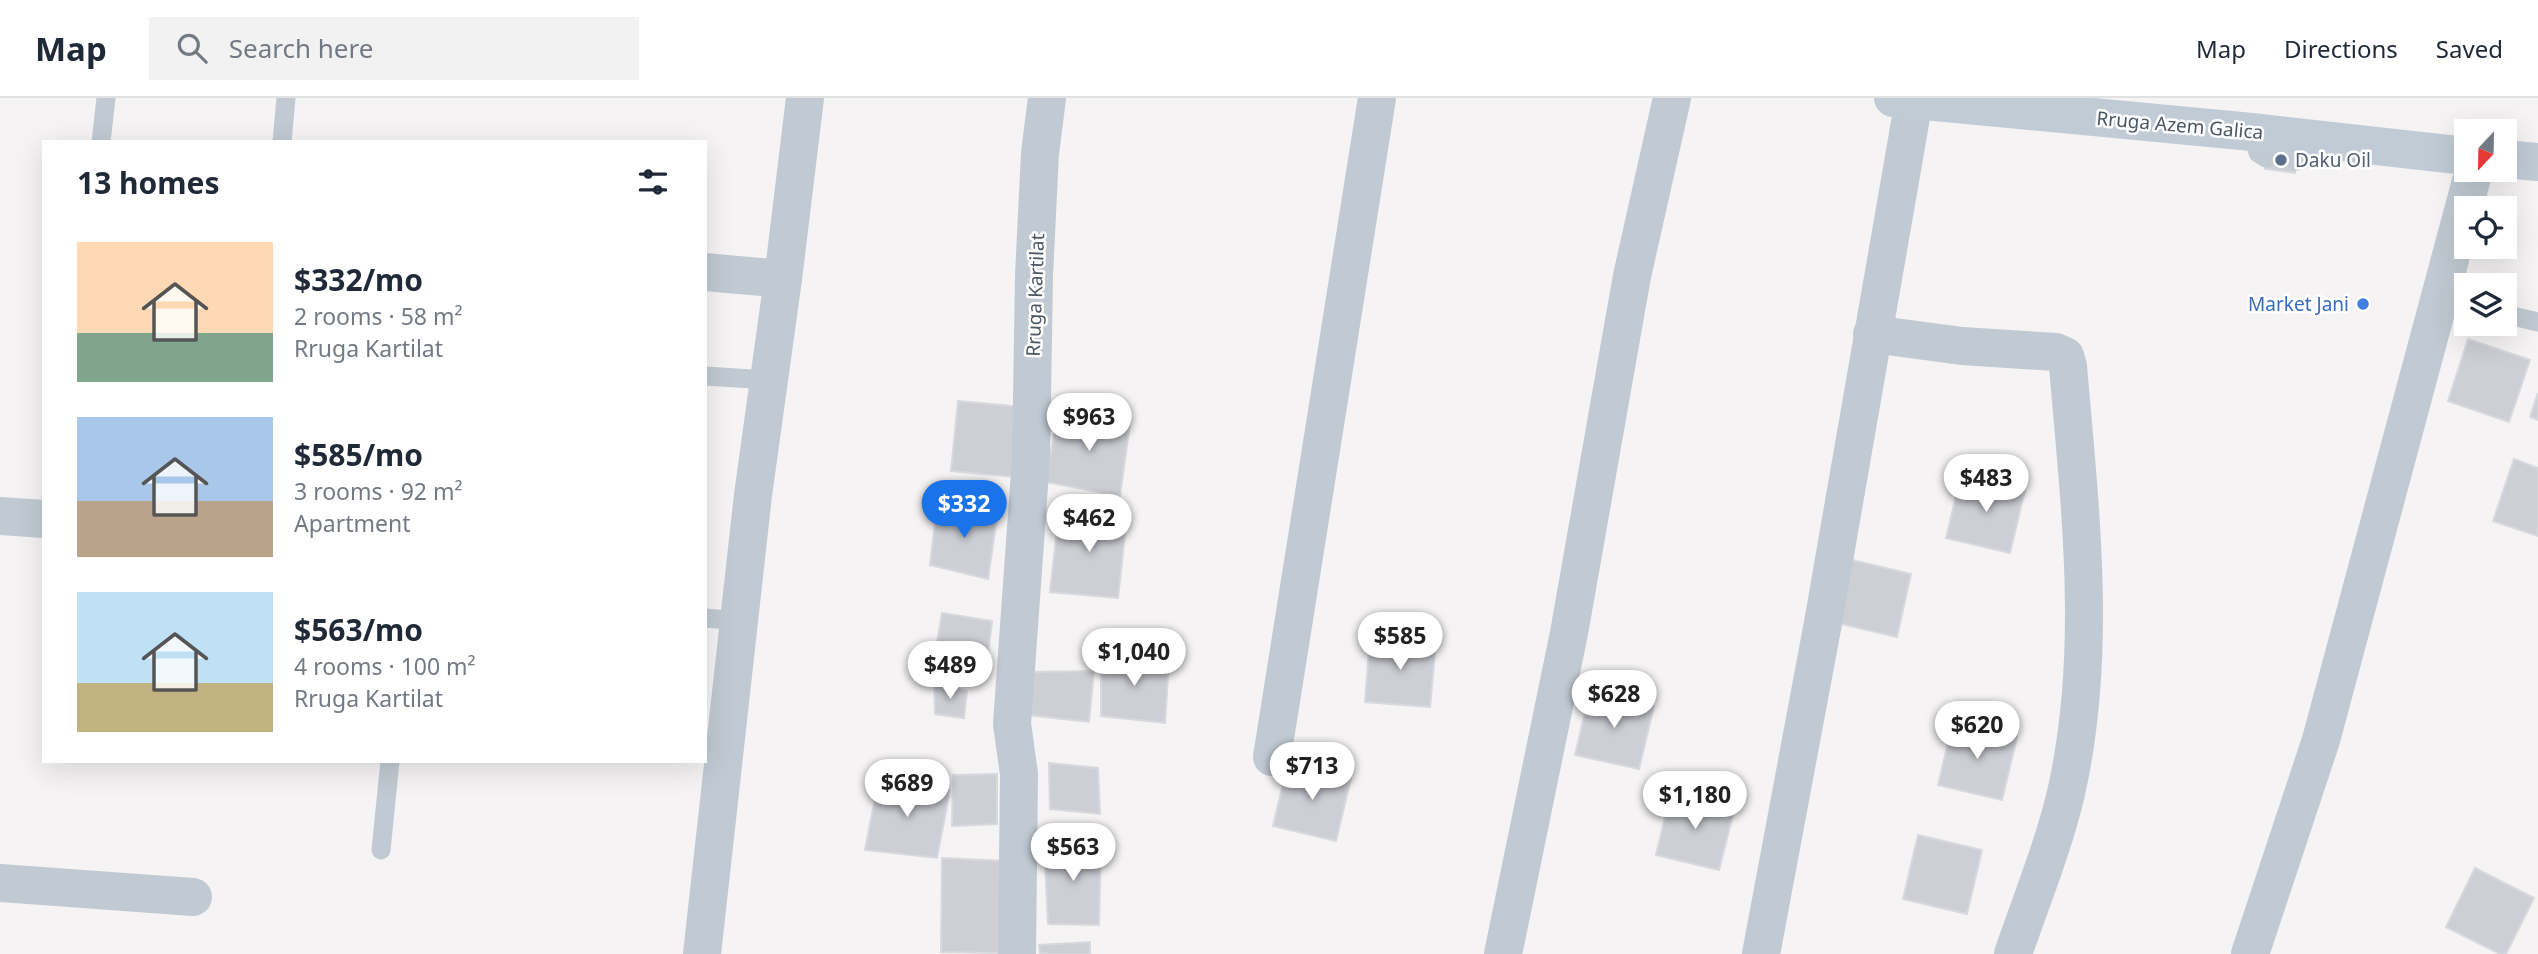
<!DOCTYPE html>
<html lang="en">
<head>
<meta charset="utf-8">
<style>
	:root { --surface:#fff; --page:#f2f2f3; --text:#1f2937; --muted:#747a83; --line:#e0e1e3; --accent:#1a73e8 }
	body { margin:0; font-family:"Noto Sans",sans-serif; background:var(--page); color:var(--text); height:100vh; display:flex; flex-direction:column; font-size:26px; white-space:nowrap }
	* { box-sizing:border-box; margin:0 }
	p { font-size:23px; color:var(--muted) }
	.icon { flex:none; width:38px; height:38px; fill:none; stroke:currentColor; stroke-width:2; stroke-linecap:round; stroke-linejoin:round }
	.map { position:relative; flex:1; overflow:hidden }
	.panel { position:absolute; left:42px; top:42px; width:665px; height:623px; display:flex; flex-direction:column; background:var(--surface); border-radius:0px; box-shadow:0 7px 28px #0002 }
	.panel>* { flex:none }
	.needle { width:46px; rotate:202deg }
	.tools { position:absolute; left:2454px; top:21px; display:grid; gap:14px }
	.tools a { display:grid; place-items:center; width:63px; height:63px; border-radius:0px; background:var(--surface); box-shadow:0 7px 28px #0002; font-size:35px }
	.price { position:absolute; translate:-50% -60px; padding:0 16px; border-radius:24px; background:#fff; color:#222; font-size:23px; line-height:46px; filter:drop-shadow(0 2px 4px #0008) }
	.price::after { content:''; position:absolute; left:50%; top:42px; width:21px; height:16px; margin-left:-10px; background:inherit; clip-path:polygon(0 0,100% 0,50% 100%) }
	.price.active { background:var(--accent); color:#fff }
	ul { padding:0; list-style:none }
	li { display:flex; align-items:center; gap:21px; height:175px; padding:0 35px }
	li span { display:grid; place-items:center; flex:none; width:196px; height:140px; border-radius:0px; color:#555 }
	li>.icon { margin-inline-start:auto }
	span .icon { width:84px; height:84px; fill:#fffc; stroke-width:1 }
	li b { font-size:30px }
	h2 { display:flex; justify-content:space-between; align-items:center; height:84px; padding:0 35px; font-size:30px }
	header { display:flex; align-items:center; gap:42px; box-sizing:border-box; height:98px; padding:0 35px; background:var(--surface); border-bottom:2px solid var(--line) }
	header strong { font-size:33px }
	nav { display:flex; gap:38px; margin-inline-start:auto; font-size:24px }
	.search { width:490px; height:63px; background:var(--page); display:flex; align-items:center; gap:18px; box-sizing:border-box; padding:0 24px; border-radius:0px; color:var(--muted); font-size:26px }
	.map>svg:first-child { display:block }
	.building { fill:#cdcfd5; stroke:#d7d9de; stroke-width:2 }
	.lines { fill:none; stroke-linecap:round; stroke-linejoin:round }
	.service { stroke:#c1cad2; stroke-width:19 }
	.minor { stroke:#c1cad2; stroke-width:38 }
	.secondary { stroke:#c1cbd6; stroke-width:38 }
	.service-dot { fill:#5c6f8a; stroke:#fff; stroke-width:2.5 }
	.shop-dot { fill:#3f7fe0; stroke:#fff; stroke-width:2.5 }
	.labels { text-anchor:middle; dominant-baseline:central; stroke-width:5; stroke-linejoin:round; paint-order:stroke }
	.street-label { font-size:19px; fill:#4a5661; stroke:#fff }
	.service-label { font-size:19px; fill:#4e5e75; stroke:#fff; text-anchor:start }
	.shop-label { font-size:19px; fill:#366cbe; stroke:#fff; text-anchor:end }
</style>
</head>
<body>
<header>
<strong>Map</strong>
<div class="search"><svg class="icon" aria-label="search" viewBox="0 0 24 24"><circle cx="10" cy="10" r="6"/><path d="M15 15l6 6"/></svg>Search here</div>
<nav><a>Map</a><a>Directions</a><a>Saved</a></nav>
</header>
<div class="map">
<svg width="2538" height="856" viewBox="0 0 2538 856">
	<rect width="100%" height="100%" fill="#f5f3f3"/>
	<!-- building -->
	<g class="building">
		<polygon points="2267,48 2298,53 2295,75 2265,71"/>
		<polygon points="2468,241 2530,262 2509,324 2448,303"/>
		<polygon points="2538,295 2538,322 2530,319"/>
		<polygon points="958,303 1023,309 1015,379 951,373"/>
		<polygon points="1058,313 1130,325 1120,398 1046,384"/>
		<polygon points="2514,361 2538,370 2538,438 2493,423"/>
		<polygon points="1961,377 2025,392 2010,455 1946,440"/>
		<polygon points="937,407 998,412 988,481 930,467"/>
		<polygon points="1059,413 1127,418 1118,500 1050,494"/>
		<polygon points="1848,461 1911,476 1897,539 1833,524"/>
		<polygon points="942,515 992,523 986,574 934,563"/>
		<polygon points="1370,538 1436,544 1430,609 1365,604"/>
		<polygon points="1101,557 1169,563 1165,625 1101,618"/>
		<polygon points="1094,573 1089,624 1028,617 1026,574"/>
		<polygon points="934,585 967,593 964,620 935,616"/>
		<polygon points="1590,593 1654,608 1639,671 1575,657"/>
		<polygon points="1953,624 2017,639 2002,702 1938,687"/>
		<polygon points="1049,665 1098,670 1100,716 1050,711"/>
		<polygon points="1288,665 1351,680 1336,743 1273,728"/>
		<polygon points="997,676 997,726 952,728 953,677"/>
		<polygon points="879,680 950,692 937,760 865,752"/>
		<polygon points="1671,694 1735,709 1719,772 1656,757"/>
		<polygon points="1918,737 1982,752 1967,816 1903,801"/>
		<polygon points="1044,743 1101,748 1099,827 1048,826"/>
		<polygon points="942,760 1005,763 1000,855 941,854"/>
		<polygon points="2475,770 2534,800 2506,856 2500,856 2446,829"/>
		<polygon points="1090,844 1090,856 1040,856 1039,847"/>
	</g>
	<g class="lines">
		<!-- service -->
		<g class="service">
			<polyline points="2252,34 2258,55 2266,60"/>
			<polyline points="101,44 106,0"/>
			<polyline points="282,44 286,0"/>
			<polyline points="2296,63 2304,61 2314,40"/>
			<polyline points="2440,200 2466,206"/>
			<polyline points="2504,216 2538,224"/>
			<polyline points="705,278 769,282"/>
			<polyline points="705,520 739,523"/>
			<polyline points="381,752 390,663"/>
		</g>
		<!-- minor -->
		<g class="minor">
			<polyline points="705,174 783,181"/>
			<path d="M1872,236L1962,248L2056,254L2065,258L2068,268C2080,410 2098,554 2066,695C2053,750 2031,803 2013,856"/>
			<polyline points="0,418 44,421"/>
			<polyline points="1272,659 1377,0"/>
			<polyline points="0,785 193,799"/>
			<polyline points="702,856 753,397 783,181 805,0"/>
			<polyline points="1017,856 1019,676 1012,626 1031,360 1034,178 1040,55 1047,0"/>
			<polyline points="1503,856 1569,535 1632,178 1672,0"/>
			<polyline points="1761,856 1823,525 1914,2"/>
			<polyline points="2250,856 2321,642 2474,72"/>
		</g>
		<!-- secondary -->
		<g class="secondary">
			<polyline points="1893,0 2252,34 2466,58"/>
			<polyline points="2504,61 2538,64"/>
		</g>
	</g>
	<!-- markers -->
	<circle class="service-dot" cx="2281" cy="62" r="7"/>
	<circle class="shop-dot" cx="2363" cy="206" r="7"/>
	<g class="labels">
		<!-- street labels -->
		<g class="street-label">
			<text transform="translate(2180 27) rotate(5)">Rruga Azem Galica</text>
			<text transform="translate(1035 197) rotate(-88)">Rruga Kartilat</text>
		</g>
		<!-- service labels -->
		<g class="service-label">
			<text x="2295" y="62">Daku Oil</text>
		</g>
		<!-- shop labels -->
		<g class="shop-label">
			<text x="2349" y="206">Market Jani</text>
		</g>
	</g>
</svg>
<div class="tools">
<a><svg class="needle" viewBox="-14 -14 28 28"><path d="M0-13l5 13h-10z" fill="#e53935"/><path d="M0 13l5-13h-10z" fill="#747a83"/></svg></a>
<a><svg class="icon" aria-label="locate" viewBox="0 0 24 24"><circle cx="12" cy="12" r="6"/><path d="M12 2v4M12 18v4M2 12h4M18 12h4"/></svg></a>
<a><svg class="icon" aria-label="layers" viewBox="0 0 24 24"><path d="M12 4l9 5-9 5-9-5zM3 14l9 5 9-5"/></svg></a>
</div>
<b class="price" style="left:1089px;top:355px">$963</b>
<b class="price" style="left:1986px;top:416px">$483</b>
<b class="price active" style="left:964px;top:442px">$332</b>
<b class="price" style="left:1089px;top:456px">$462</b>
<b class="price" style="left:1400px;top:574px">$585</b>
<b class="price" style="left:1134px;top:590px">$1,040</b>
<b class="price" style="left:950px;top:603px">$489</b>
<b class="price" style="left:1614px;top:632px">$628</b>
<b class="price" style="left:1977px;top:663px">$620</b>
<b class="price" style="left:1312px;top:704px">$713</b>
<b class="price" style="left:907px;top:721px">$689</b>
<b class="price" style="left:1695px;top:733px">$1,180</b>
<b class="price" style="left:1073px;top:785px">$563</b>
<section class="panel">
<h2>13 homes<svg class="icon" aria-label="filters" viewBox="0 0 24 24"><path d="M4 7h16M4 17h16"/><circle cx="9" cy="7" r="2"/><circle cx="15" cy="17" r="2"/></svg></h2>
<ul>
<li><span style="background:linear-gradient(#ffd9b3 65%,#7fa58c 0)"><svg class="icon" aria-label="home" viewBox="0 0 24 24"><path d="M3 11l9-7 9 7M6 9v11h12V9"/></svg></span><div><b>$332/mo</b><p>2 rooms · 58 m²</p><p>Rruga Kartilat</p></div></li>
<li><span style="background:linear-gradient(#a9c7e8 60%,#b9a48a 0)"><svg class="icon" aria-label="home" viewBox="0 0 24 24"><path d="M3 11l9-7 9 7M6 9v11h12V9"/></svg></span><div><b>$585/mo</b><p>3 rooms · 92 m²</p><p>Apartment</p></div></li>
<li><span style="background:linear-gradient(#bfe0f5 65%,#c2b280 0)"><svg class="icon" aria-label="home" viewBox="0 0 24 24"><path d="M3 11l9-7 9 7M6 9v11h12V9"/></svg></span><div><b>$563/mo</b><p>4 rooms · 100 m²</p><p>Rruga Kartilat</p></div></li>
</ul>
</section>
</div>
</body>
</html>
